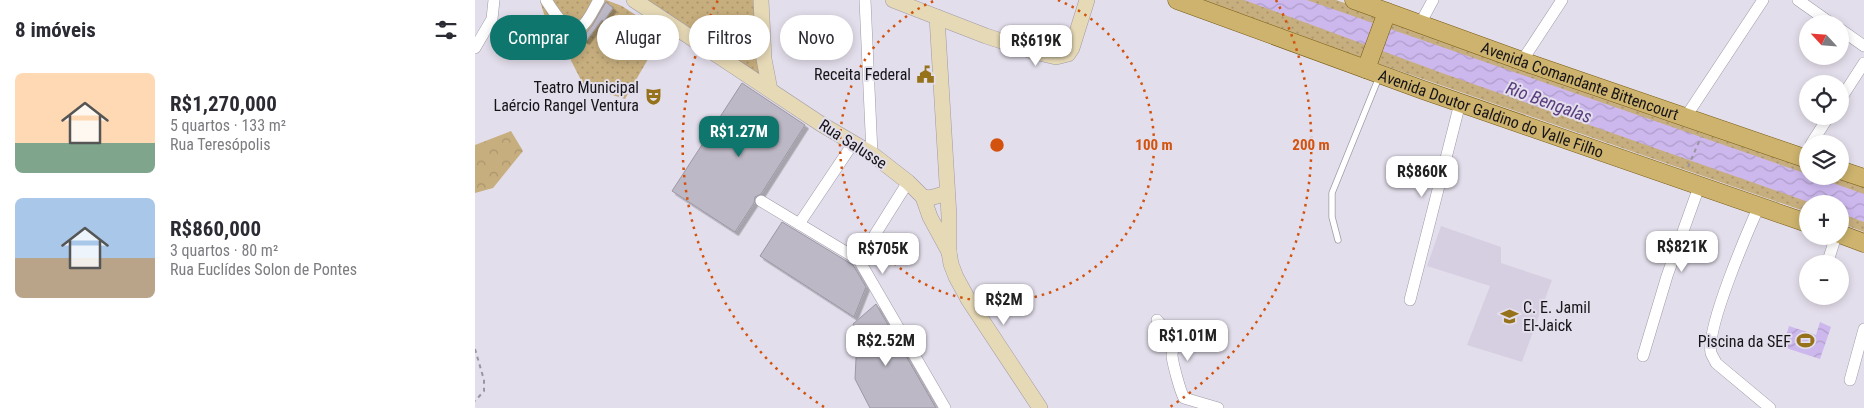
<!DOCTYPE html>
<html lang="pt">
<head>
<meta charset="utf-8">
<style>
	:root { --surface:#fff; --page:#f7f7f7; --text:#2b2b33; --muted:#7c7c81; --accent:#0f766e }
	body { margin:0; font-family:"Roboto Condensed",sans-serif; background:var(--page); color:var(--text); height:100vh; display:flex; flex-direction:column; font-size:19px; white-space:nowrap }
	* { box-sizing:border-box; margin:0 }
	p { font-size:16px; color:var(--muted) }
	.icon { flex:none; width:28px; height:28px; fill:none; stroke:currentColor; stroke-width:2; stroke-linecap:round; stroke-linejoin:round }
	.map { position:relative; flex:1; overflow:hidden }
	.side { display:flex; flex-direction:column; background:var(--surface); width:475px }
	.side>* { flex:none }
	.hud { position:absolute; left:15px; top:15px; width:475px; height:45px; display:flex; gap:10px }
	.needle { width:32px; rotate:296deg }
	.fabs { position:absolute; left:1324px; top:15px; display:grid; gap:10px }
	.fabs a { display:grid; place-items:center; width:50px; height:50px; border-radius:50%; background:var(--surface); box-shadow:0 2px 8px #0003; font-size:25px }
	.price { position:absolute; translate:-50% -42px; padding:0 11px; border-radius:10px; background:#fff; color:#222; font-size:16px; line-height:32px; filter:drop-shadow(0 1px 2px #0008) }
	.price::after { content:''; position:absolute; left:50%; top:30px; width:15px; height:11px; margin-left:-8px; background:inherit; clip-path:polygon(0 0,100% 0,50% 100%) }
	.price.on { background:var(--accent); color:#fff }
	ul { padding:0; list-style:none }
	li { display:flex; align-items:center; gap:15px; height:125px; padding:0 15px }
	li span { display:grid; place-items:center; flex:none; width:140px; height:100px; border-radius:8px; color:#555 }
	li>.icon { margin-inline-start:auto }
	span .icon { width:60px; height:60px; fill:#fffc; stroke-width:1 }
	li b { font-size:21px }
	h2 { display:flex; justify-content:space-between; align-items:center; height:60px; padding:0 15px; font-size:21px }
	.tag { padding:0 18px; border-radius:22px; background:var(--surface); box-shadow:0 2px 8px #0003; font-size:18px; line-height:45px }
	.tag.on { background:var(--accent); color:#fff }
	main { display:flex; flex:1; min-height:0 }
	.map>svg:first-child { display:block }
	.built { fill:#d6cfe2 }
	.grass { fill:url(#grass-dots) }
	.forest { fill:url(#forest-crowns) }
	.water { fill:url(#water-waves) }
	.building { fill:#bdb8c5; stroke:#9c97a3; filter:url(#shadow) }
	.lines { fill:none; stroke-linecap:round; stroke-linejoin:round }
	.lane-casing { stroke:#9f9aa6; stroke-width:7 }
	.street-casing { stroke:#9f9aa6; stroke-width:12 }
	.secondary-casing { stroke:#9f9aa6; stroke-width:16 }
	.primary-casing { stroke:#775a10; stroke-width:19 }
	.path { stroke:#9a969f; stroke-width:2; stroke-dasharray:4 4; stroke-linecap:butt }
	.lane { stroke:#fff; stroke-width:5.5 }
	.street { stroke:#fff; stroke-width:11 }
	.secondary { stroke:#e6d9b6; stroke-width:15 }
	.primary { stroke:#cdb36d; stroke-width:18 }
	.ring { fill:none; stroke:#d3520d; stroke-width:2.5; stroke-dasharray:2.5 5 }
	.labels { text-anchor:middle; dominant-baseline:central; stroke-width:4; stroke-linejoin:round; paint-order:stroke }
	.poi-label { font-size:16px; fill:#161418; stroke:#e3deeb; text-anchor:end }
	.street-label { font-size:16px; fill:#161418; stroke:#e3deeb }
	.water-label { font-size:18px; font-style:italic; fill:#593c7d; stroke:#e3deeb }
	.centre { fill:#d3520d; stroke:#e3deeb; stroke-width:2.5 }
	.ring-label { font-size:15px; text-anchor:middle; font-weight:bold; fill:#d3520d; stroke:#e3deeb; stroke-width:4; stroke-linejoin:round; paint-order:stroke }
</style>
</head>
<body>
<main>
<section class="side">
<h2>8 imóveis<svg class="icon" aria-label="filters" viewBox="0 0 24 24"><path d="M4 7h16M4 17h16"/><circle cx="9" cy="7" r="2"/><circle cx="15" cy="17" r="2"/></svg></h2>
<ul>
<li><span style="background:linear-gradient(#ffd9b3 70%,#7fa58c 0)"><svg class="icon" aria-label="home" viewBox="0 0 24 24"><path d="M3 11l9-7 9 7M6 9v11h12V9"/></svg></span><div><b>R$1,270,000</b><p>5 quartos · 133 m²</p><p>Rua Teresópolis</p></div></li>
<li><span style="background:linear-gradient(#a9c7e8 60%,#b9a48a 0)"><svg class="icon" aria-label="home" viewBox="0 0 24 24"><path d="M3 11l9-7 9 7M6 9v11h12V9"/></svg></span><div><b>R$860,000</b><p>3 quartos · 80 m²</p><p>Rua Euclídes Solon de Pontes</p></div></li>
</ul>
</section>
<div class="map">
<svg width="1389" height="408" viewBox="0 0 1389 408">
	<defs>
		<pattern id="grass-dots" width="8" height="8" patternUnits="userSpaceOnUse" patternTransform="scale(1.25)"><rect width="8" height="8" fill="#c7ae7e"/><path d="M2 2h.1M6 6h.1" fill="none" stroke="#aa956c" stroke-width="1.8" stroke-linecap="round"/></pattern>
		<pattern id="forest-crowns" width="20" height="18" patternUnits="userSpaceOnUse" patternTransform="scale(1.25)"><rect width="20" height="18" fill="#c7ae7e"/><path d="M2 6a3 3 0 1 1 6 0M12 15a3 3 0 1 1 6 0" fill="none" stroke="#aa956c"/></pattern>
		<pattern id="water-waves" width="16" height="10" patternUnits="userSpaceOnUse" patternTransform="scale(1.25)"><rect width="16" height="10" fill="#cdb8ee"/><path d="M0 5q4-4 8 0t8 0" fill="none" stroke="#af9dcb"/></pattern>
		<filter id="shadow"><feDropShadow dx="3.5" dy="3.5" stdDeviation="0" flood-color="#0004"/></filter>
	</defs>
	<rect width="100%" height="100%" fill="#e3deeb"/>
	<!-- built -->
	<polygon class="built" points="966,226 1026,247 1026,263 1077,280 1047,362 992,345 1015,286 952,266"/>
	<!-- grass -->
	<g class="grass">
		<polygon points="67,0 131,0 147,6 188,33 150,99 109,86 83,35 73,27 65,1"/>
		<polygon points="164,0 278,0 289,81"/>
		<polygon points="720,0 861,0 1332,167 1332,176 1359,176 1389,187 1389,232 1365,223 1365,204 1332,204 1332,212"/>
	</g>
	<!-- forest -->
	<polygon class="forest" points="36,131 48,151 18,188 0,193 0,145"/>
	<!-- water -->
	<g class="water">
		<polygon points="769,0 832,0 1332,174 1332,176 1338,176 1389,194 1389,222 1365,213 1365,204 1339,204 967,73"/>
		<polygon points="1345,322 1356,327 1345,359 1308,347 1314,326 1341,335"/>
	</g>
	<!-- building -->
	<g class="building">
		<polygon points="131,2 138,8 129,21 127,20 111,41 104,36 111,33 117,26"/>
		<polygon points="267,83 330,125 286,194 280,197 279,203 260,232 197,191"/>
		<polygon points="307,222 378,265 391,287 379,317 285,256"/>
		<polygon points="401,304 461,408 395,408 380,379 382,338 378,324"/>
	</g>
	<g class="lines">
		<defs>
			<polyline id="lane" points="863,240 857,217 857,193 904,77"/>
			<g id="street">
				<path d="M71,0C77,9 93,37 106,27C114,21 119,8 124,0"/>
				<polyline points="390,0 397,154"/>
				<polyline points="1323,0 1357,24"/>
				<polyline points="945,24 958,0"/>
				<polyline points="1365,29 1389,46"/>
				<polyline points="0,48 17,19 19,0"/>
				<polyline points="1047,61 1087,0"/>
				<polyline points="1365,100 1389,63"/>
				<polyline points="1210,118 1288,0"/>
				<polyline points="1336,144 1354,116"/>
				<polyline points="286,201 384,260 470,408"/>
				<path d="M1284,206C1272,233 1231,328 1236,353C1237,356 1240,360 1241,363L1295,408"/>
				<polyline points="324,224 379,142"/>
				<polyline points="384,260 433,182"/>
				<polyline points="1352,264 1361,236"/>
				<polyline points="935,300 985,103"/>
				<path d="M682,320C687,326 693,333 697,340C700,345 697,350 697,356C698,364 705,391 709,398L743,408"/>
				<polyline points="1168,356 1192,276 1225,184"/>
				<polyline points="1375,380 1389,329"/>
			</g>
			<g id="secondary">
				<polyline points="159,0 346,124 397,154 433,182 448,197 455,198 472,193"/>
				<polyline points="286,0 289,59 295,90"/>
				<polyline points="418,0 511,36 560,52 581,57 593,54 597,48 612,0"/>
				<polyline points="462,17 474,216 474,252 476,264 481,277 493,299 565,408"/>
				<polyline points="448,197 455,217 474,252"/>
			</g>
			<g id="primary">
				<path id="s1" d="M702,0L948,90L1332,223"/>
				<path id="s2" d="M879,0L1047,61L1332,159"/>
				<polyline points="891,69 912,12"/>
				<polyline points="1365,170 1389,178"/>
				<polyline points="1365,234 1389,243"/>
			</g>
		</defs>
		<!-- lane casing -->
		<use href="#lane" class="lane-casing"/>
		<!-- street casing -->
		<use href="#street" class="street-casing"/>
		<!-- secondary casing -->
		<use href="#secondary" class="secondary-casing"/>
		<!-- primary casing -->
		<use href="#primary" class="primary-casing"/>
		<!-- path -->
		<g class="path">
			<polyline points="1213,167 1226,137"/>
			<polyline points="0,349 9,380 9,391 0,401"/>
		</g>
		<!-- lane -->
		<use href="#lane" class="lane"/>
		<!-- street -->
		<use href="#street" class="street"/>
		<!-- secondary -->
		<use href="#secondary" class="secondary"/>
		<!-- primary -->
		<use href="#primary" class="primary"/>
	</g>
	<!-- distance rings -->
	<g class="ring">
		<path d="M583 0A157 157 0 1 1 461 0"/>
		<path d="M349 407A314 314 0 0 1 243 0M801 0A314 314 0 0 1 695 407"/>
	</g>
	<!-- icons -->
	<defs>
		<symbol id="civic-bare" viewBox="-9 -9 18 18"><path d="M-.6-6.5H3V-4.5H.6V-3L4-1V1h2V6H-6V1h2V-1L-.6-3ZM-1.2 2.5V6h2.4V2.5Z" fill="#96721b" stroke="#e3deeb" stroke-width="2.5" paint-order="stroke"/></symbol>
		<symbol id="theatre-bare" viewBox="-9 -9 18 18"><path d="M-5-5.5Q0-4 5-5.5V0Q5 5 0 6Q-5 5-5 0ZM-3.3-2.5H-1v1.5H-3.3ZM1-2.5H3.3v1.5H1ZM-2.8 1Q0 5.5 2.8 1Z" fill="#96721b" stroke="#e3deeb" stroke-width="2.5" paint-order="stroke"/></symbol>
		<symbol id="school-bare" viewBox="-9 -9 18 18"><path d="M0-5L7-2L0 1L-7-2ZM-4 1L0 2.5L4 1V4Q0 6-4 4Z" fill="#96721b" stroke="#e3deeb" stroke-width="2.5" paint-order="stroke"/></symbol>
		<symbol id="stadium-bare" viewBox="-9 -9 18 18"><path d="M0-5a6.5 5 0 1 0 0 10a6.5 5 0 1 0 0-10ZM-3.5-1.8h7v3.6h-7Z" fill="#96721b" stroke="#e3deeb" stroke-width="2.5" paint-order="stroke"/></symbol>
	</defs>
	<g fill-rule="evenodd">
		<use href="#civic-bare" x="438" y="62" width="25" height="25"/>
		<use href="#theatre-bare" x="166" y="84" width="25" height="25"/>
		<use href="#school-bare" x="1022" y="304" width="25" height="25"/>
		<use href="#stadium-bare" x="1318" y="328" width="25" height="25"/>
	</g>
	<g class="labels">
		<!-- poi labels -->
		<g class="poi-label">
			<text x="436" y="74">Receita Federal</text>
			<text x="164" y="87">Teatro Municipal<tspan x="164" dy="18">Laércio Rangel Ventura</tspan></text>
			<text x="1048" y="307" text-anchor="start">C. E. Jamil<tspan x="1048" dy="18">El-Jaick</tspan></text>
			<text x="1316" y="341">Piscina da SEF</text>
		</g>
		<!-- street labels -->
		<g class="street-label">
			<text stroke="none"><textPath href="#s2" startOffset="240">Avenida Comandante Bittencourt</textPath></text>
			<text stroke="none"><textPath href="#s1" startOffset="334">Avenida Doutor Galdino do Valle Filho</textPath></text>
			<text transform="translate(378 144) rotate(33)">Rua Salusse</text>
		</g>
		<!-- water labels -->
		<g class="water-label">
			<text transform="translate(1074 102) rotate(20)">Rio Bengalas</text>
		</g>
	</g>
	<circle cx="522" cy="145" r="8" class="centre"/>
	<g class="ring-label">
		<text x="679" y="150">100 m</text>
		<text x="836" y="150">200 m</text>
	</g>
</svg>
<div class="fabs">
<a><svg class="needle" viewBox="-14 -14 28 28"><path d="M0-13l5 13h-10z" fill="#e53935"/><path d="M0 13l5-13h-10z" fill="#7c7c81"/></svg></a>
<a><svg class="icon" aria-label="locate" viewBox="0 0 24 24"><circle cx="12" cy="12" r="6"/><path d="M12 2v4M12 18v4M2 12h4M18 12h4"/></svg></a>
<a><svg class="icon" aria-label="layers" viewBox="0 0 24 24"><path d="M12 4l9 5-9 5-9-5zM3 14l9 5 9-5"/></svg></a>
<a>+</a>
<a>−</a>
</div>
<b class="price" style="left:561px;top:67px">R$619K</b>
<b class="price on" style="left:264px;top:158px">R$1.27M</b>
<b class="price" style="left:947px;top:198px">R$860K</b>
<b class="price" style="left:1207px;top:273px">R$821K</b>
<b class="price" style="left:408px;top:275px">R$705K</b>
<b class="price" style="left:529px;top:326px">R$2M</b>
<b class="price" style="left:713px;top:362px">R$1.01M</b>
<b class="price" style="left:411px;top:367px">R$2.52M</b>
<div class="hud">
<a class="tag on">Comprar</a>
<a class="tag">Alugar</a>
<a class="tag">Filtros</a>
<a class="tag">Novo</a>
</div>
</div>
</main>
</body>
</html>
